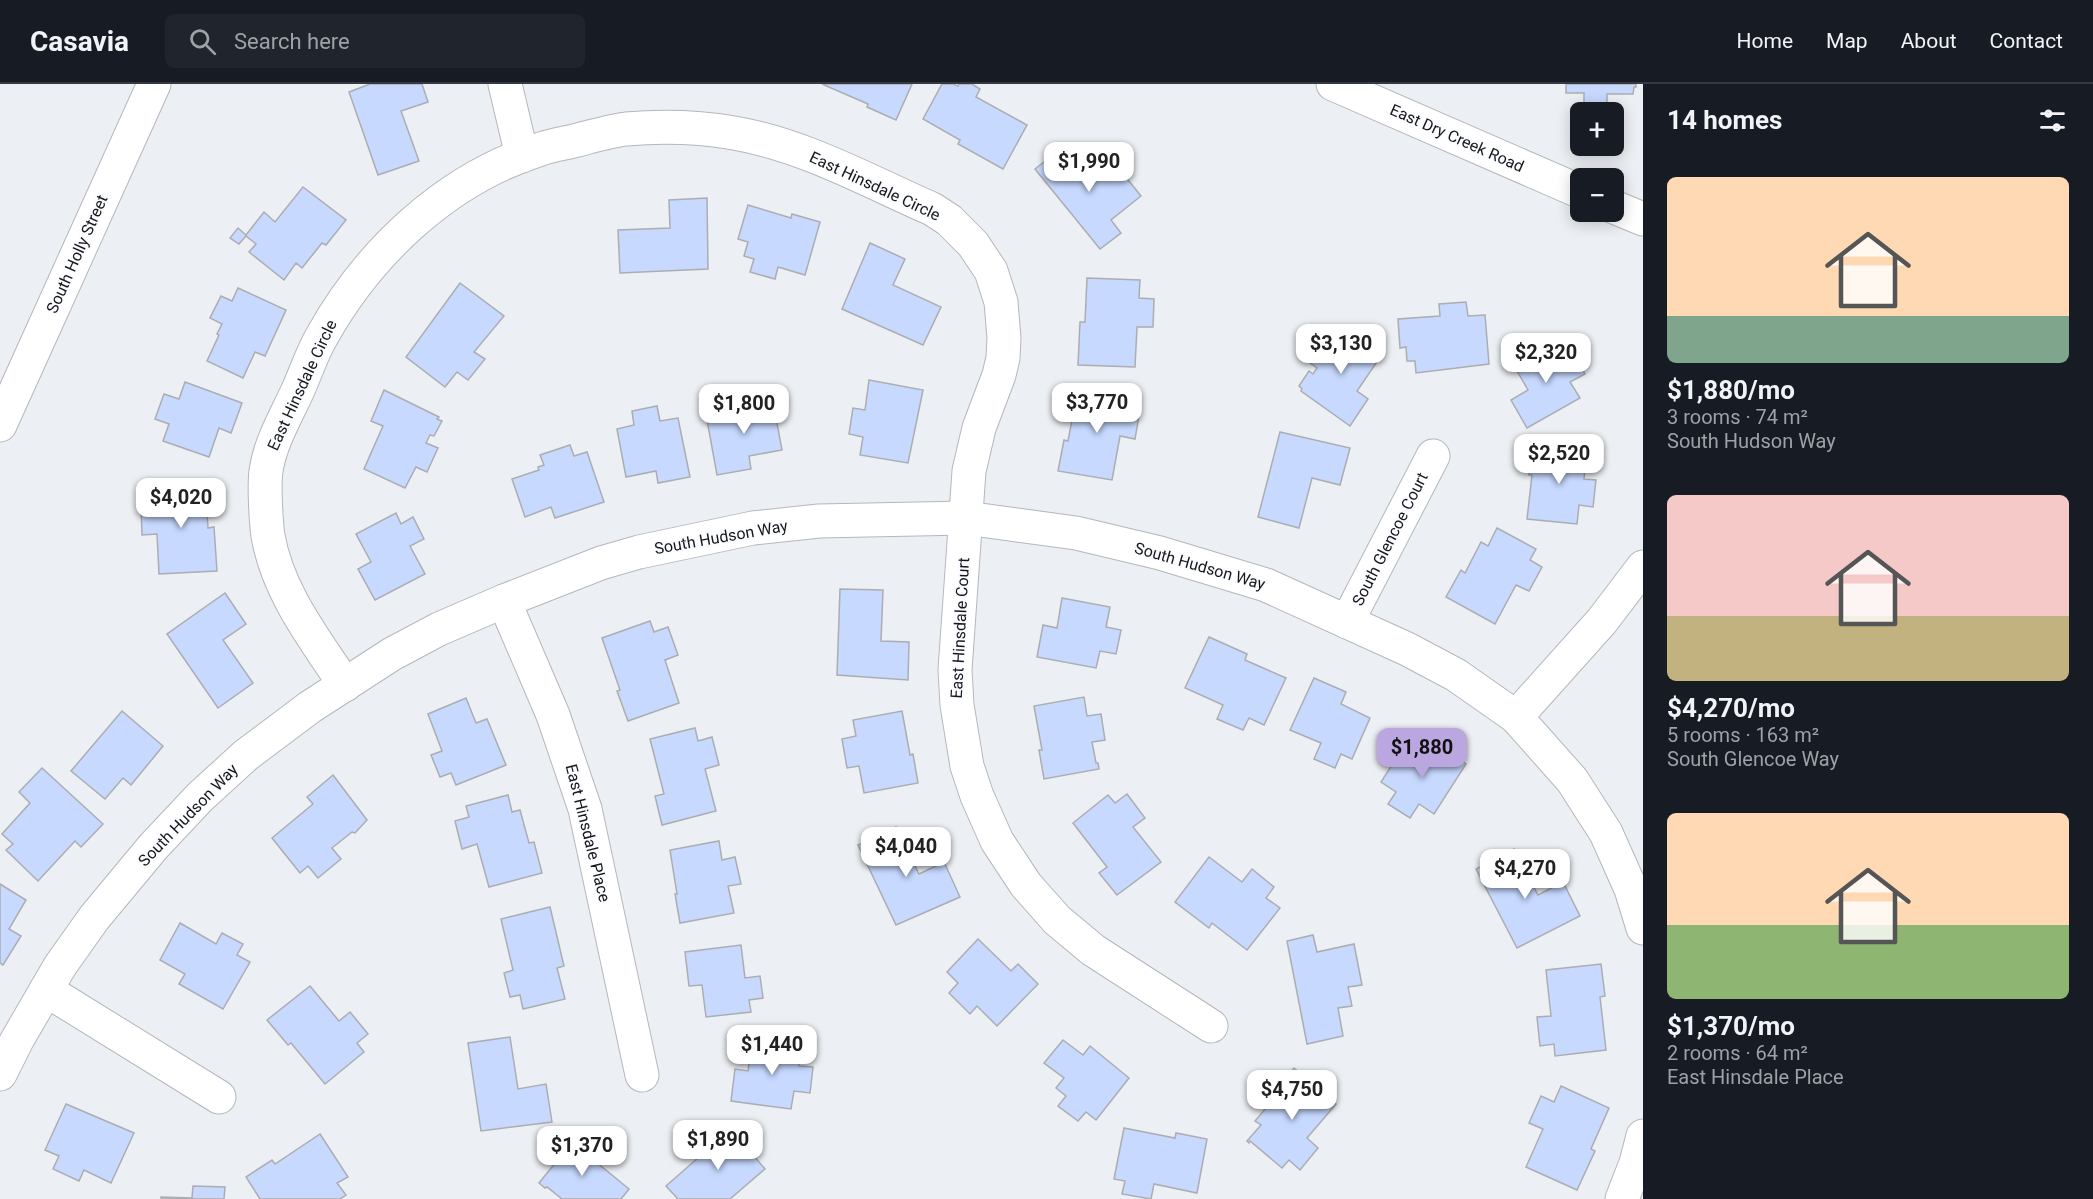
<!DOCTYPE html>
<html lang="en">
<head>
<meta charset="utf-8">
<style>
	:root { --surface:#171b24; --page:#20242c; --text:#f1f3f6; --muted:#9ea1a6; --line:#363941; --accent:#bba7df }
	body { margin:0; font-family:Roboto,sans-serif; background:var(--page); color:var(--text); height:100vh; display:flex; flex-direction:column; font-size:22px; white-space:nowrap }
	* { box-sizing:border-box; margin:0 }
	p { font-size:20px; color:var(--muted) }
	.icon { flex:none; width:33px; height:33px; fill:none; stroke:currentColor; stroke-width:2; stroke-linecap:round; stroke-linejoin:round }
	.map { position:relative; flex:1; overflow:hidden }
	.side { display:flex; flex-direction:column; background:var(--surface); width:450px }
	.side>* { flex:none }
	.controls { position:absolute; left:1570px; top:18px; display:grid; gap:12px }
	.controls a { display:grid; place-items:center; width:54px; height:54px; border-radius:9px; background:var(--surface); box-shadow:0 3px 15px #0003; font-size:30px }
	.price { position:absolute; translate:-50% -51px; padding:0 14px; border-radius:12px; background:#fff; color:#222; font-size:20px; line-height:39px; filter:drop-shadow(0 2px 3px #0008) }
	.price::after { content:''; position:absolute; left:50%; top:36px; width:18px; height:14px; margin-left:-9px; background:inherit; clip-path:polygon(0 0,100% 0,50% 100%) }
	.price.selected { background:var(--accent); color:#111 }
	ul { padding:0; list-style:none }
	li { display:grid; align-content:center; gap:12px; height:318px; padding:0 24px }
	li span { display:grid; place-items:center; height:186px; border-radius:9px; color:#555 }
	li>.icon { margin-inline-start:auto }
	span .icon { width:108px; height:108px; fill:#fffc; stroke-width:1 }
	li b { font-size:26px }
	h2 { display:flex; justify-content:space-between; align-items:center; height:72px; padding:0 24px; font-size:26px }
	header { display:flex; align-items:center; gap:36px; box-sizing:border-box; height:84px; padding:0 30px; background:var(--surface); border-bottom:2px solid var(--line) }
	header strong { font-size:28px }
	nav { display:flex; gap:33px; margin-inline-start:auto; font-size:21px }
	.search { width:420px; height:54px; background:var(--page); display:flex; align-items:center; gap:15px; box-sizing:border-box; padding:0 21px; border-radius:9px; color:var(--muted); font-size:22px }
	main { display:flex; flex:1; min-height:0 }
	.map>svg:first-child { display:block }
	.building { fill:#c7d9ff; stroke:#abadb1; stroke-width:1.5 }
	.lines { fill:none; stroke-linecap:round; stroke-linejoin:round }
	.minor-casing { stroke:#b5b7bc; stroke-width:35 }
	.secondary-casing { stroke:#b5b7bc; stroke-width:35 }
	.minor { stroke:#fff; stroke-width:33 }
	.secondary { stroke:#fff; stroke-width:33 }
	.labels { text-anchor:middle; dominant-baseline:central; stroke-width:4.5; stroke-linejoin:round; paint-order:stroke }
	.street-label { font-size:16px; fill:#171719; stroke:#fbfcff }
</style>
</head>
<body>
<header>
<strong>Casavia</strong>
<div class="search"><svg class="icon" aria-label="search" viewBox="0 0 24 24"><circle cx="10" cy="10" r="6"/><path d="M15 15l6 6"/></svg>Search here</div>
<nav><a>Home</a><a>Map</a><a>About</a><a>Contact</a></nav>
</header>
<main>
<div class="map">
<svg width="1643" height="1115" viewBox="0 0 1643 1115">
	<rect width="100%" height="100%" fill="#eceff3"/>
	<!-- building -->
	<g class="building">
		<polygon points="370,0 422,0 428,18 401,27 419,77 378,91 349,8"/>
		<polygon points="822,0 912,0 896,36 867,23 868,20"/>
		<polygon points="942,0 953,0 958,2 959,0 972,0 980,5 976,13 1027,41 1003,85 958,60 960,56 923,35"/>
		<polygon points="1566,0 1636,0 1636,3 1634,3 1633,10 1607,10 1607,19 1603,22 1590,22 1584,19 1584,9 1566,9"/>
		<polygon points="1064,62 1081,84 1093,74 1106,90 1116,81 1141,112 1111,136 1121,149 1100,165 1035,85"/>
		<polygon points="303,103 346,136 326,161 322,159 302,184 296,179 284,196 249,168 256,160 246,152 239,160 230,154 238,144 246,151 264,128 275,138"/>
		<polygon points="707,114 708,185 620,189 618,146 670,144 669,116"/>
		<polygon points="748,121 791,134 792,130 820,138 805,191 778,183 775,195 750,188 754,175 744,172 748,158 738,155"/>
		<polygon points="870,159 905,175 893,201 941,223 923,261 842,225"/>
		<polygon points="1087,194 1140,196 1139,214 1154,215 1153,243 1137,243 1135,283 1078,281 1080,238 1085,238"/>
		<polygon points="460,199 504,232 474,268 485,275 468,296 457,288 445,303 406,273"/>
		<polygon points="238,204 286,226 265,272 255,268 243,294 207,277 219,251 217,250 222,240 210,234 221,212 232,217"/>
		<polygon points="1466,218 1468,232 1485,231 1489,280 1416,289 1415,277 1407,277 1406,263 1400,264 1398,235 1440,232 1439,220"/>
		<polygon points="1347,244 1383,269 1357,307 1368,315 1350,342 1301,307 1302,305 1299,302 1309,287 1313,290 1317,284 1306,276 1321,254 1332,261 1338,253 1340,255"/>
		<polygon points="1550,259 1559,275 1572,268 1585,290 1570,298 1580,314 1527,344 1511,316 1528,306 1513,280"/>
		<polygon points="869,296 923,306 908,379 860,371 863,353 849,350 853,324 865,326"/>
		<polygon points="185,298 242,319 231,349 219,344 209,373 163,357 169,340 155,335 164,310 179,315"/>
		<polygon points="1078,304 1128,313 1126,324 1140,326 1135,355 1120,352 1112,396 1058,387 1064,356 1068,357"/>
		<polygon points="384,306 439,333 437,335 442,337 434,352 430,351 426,359 438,364 427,388 416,383 405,404 364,385 383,342 371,337"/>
		<polygon points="760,309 762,325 774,323 782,366 749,372 751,385 717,391 707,336 740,329 737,314"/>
		<polygon points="657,322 660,337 678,334 690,393 658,399 656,387 626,393 617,345 634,341 632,327"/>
		<polygon points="1280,348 1350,364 1340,401 1312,394 1299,444 1258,433"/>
		<polygon points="570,361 574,372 587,368 604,418 555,434 551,423 525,433 512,395 539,386 538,383 544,381 540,371"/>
		<polygon points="1532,361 1587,367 1584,395 1596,396 1593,423 1579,421 1577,440 1527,435 1532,391 1529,391"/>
		<polygon points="205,399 208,444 214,443 217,487 159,490 157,450 142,451 141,421 154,420 153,403"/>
		<polygon points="396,429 401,440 413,433 424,455 410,462 425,490 375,516 358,485 371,478 356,450"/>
		<polygon points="1497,444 1536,465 1530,476 1542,483 1529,507 1516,501 1495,540 1446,513 1461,486 1465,489 1481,458 1488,462"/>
		<polygon points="840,505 883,506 881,557 909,558 908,596 837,591"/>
		<polygon points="225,509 246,540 223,556 253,599 218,624 167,550"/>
		<polygon points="1062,514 1110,523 1106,543 1121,546 1116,570 1100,567 1096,584 1037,573 1043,541 1057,544"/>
		<polygon points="650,537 654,548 668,543 678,571 665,576 679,619 628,637 617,607 620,606 602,554"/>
		<polygon points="1209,553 1247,570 1245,576 1286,594 1264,641 1249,634 1243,646 1217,635 1223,621 1185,604"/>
		<polygon points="1314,594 1346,608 1341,620 1370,634 1352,675 1341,670 1335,684 1314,675 1321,659 1290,646"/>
		<polygon points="1084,613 1087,632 1101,630 1105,656 1092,658 1096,679 1098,679 1099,685 1044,695 1039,666 1042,666 1034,622"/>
		<polygon points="466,614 476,639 487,635 506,681 456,701 451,689 440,693 431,671 442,667 428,630"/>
		<polygon points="122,627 163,662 131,701 123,694 105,715 71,687"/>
		<polygon points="902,627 910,671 913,670 918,699 864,709 859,682 847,684 842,655 856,652 853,636"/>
		<polygon points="695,644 698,657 712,653 719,681 705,685 716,727 662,741 655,712 664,710 650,655"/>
		<polygon points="1408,656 1433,673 1440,662 1466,680 1434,730 1419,720 1410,734 1388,720 1396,708 1381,698"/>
		<polygon points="42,684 103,740 81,763 75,757 38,797 6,766 13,760 2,750 30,719 19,708"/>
		<polygon points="333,691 367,736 355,749 352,748 332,764 341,775 318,794 308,782 300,789 272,754 313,720 307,713"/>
		<polygon points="1127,710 1145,734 1133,743 1161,778 1117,811 1099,789 1107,783 1073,739 1108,711 1115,719"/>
		<polygon points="508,711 512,728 520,726 529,759 534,758 542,789 489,803 477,760 462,765 455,737 469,733 466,722"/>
		<polygon points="896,743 919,790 944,778 960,813 896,841 858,761"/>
		<polygon points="719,757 722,776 735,773 741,800 728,802 734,829 680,839 675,810 677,810 670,766"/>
		<polygon points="1514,765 1538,811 1563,798 1580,832 1517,864 1476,785"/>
		<polygon points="1209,773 1242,798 1252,785 1274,803 1266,814 1280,824 1247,866 1212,839 1209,844 1175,818"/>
		<polygon points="0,800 26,816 9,845 21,852 3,881 0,879"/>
		<polygon points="550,823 564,882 557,884 565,915 523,925 520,911 510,913 504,889 513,886 501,835"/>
		<polygon points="180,839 216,860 222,849 243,860 237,871 250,878 223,925 179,900 185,890 160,876"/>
		<polygon points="1313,851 1317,868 1354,860 1362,901 1348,903 1352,922 1338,924 1343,952 1307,960 1287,857"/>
		<polygon points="978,855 1011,887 1018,880 1038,900 997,942 977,922 970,930 949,909 958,899 947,888"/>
		<polygon points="741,861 745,894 760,892 763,914 749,916 751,928 706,933 702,901 689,902 685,868"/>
		<polygon points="1601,880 1605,912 1600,913 1606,966 1555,972 1554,960 1540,962 1537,933 1551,932 1546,886"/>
		<polygon points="310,902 339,937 350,928 368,950 357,959 364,968 325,1000 291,959 288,961 267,936"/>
		<polygon points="510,953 518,1005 546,1000 552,1038 481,1047 468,959"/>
		<polygon points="752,956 801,963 799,982 813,983 810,1009 794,1007 791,1025 731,1017 735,985 748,987"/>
		<polygon points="1063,956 1083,971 1090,962 1129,994 1096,1036 1086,1028 1078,1037 1058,1022 1066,1012 1056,1004 1064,994 1044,979"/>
		<polygon points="1294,984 1336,1020 1307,1054 1318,1064 1300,1086 1289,1076 1282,1084 1250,1057 1249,1059 1247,1057 1261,1041 1255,1037 1277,1011 1274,1008"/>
		<polygon points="1561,1002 1609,1024 1591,1065 1595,1067 1577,1106 1526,1083 1543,1045 1529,1039 1541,1012 1554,1018"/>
		<polygon points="66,1020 134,1049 111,1099 84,1086 79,1097 53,1085 59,1072 45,1066"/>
		<polygon points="729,1043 765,1085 730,1115 678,1115 666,1102 707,1066 705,1064"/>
		<polygon points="1124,1044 1175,1054 1176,1049 1207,1055 1197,1109 1154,1100 1151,1115 1122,1110 1125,1097 1114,1095"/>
		<polygon points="320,1050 348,1093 337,1099 346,1111 340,1115 260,1115 246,1093 272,1076 275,1080"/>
		<polygon points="574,1056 597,1074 595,1077 629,1105 621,1115 562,1115 547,1103 545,1104 539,1099"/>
		<polygon points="193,1102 225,1103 224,1115 161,1115 161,1113 192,1114"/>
	</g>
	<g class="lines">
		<defs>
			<g id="minor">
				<polyline points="505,0 522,72"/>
				<polyline points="504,517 553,631 585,725 642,991"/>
				<polyline points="1347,538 1433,372"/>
				<path d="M345,601C315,555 278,509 268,452C266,438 264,402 266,387C270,359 286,332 298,306C306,288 312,269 322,252C369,168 447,94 541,65C553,61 566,59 578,56C593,52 610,47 626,45C661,42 699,43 734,49C804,61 868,97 932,125L949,136L973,160L991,187L1001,218L1004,254L1003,274L999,291L979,344L969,387L955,586L957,621L967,682L977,712L997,757L1026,801L1057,836L1093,866L1211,942"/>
				<polyline points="1516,633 1602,537 1643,483"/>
				<polyline points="46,906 219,1013"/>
				<polyline points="0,990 17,956 60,882 94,834 153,763 200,713 246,671 310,623 392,570 439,545 504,517 601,479 639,468 753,444 819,437 966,434 1076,449 1160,469 1266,501 1407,565 1456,591 1516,633 1572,696 1606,749 1631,805 1643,844"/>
				<polyline points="1622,1115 1636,1079 1643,1052"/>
			</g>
			<g id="secondary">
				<polyline points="1333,0 1581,108"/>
				<polyline points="1614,123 1643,135"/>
				<polyline points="0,341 154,0"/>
			</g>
		</defs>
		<!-- minor casing -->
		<use href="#minor" class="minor-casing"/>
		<!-- secondary casing -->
		<use href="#secondary" class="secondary-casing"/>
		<!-- minor -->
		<use href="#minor" class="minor"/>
		<!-- secondary -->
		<use href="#secondary" class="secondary"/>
	</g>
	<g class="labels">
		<!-- street labels -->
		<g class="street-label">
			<text transform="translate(1457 54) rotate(24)">East Dry Creek Road</text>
			<text transform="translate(875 102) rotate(25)">East Hinsdale Circle</text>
			<text transform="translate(77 170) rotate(-66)">South Holly Street</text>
			<text transform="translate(302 301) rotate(-65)">East Hinsdale Circle</text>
			<text transform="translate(721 453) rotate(-10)">South Hudson Way</text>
			<text transform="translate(1390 455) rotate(-63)">South Glencoe Court</text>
			<text transform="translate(1200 482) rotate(16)">South Hudson Way</text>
			<text transform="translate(960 544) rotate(-87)">East Hinsdale Court</text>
			<text transform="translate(188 731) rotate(-46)">South Hudson Way</text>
			<text transform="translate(588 749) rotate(76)">East Hinsdale Place</text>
		</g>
	</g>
</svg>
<div class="controls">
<a>+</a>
<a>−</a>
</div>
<b class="price" style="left:1089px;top:109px">$1,990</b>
<b class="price" style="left:1341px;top:291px">$3,130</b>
<b class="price" style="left:1546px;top:300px">$2,320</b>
<b class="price" style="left:1097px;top:350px">$3,770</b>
<b class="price" style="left:744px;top:351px">$1,800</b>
<b class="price" style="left:1559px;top:401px">$2,520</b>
<b class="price" style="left:181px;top:445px">$4,020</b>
<b class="price selected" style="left:1422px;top:695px">$1,880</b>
<b class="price" style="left:906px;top:794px">$4,040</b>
<b class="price" style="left:1525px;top:816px">$4,270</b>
<b class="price" style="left:772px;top:992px">$1,440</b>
<b class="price" style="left:1292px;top:1037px">$4,750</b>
<b class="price" style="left:718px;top:1087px">$1,890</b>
<b class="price" style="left:582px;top:1093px">$1,370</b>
</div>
<section class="side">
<h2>14 homes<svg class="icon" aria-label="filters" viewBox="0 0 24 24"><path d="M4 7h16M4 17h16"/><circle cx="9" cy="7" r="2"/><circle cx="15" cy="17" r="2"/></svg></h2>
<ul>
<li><span style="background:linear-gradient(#ffd9b3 75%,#7fa58c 0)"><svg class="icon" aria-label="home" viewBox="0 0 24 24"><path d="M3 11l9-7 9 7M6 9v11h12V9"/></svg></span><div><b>$1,880/mo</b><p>3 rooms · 74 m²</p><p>South Hudson Way</p></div></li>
<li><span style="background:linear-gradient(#f6c9c9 65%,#c2b280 0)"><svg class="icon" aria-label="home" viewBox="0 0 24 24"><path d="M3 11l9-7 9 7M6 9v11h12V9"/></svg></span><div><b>$4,270/mo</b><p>5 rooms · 163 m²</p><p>South Glencoe Way</p></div></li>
<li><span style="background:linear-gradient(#ffd9b3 60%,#8fb573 0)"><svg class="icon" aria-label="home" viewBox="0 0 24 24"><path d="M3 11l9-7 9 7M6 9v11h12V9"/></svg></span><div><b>$1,370/mo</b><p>2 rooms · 64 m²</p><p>East Hinsdale Place</p></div></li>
</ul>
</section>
</main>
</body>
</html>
